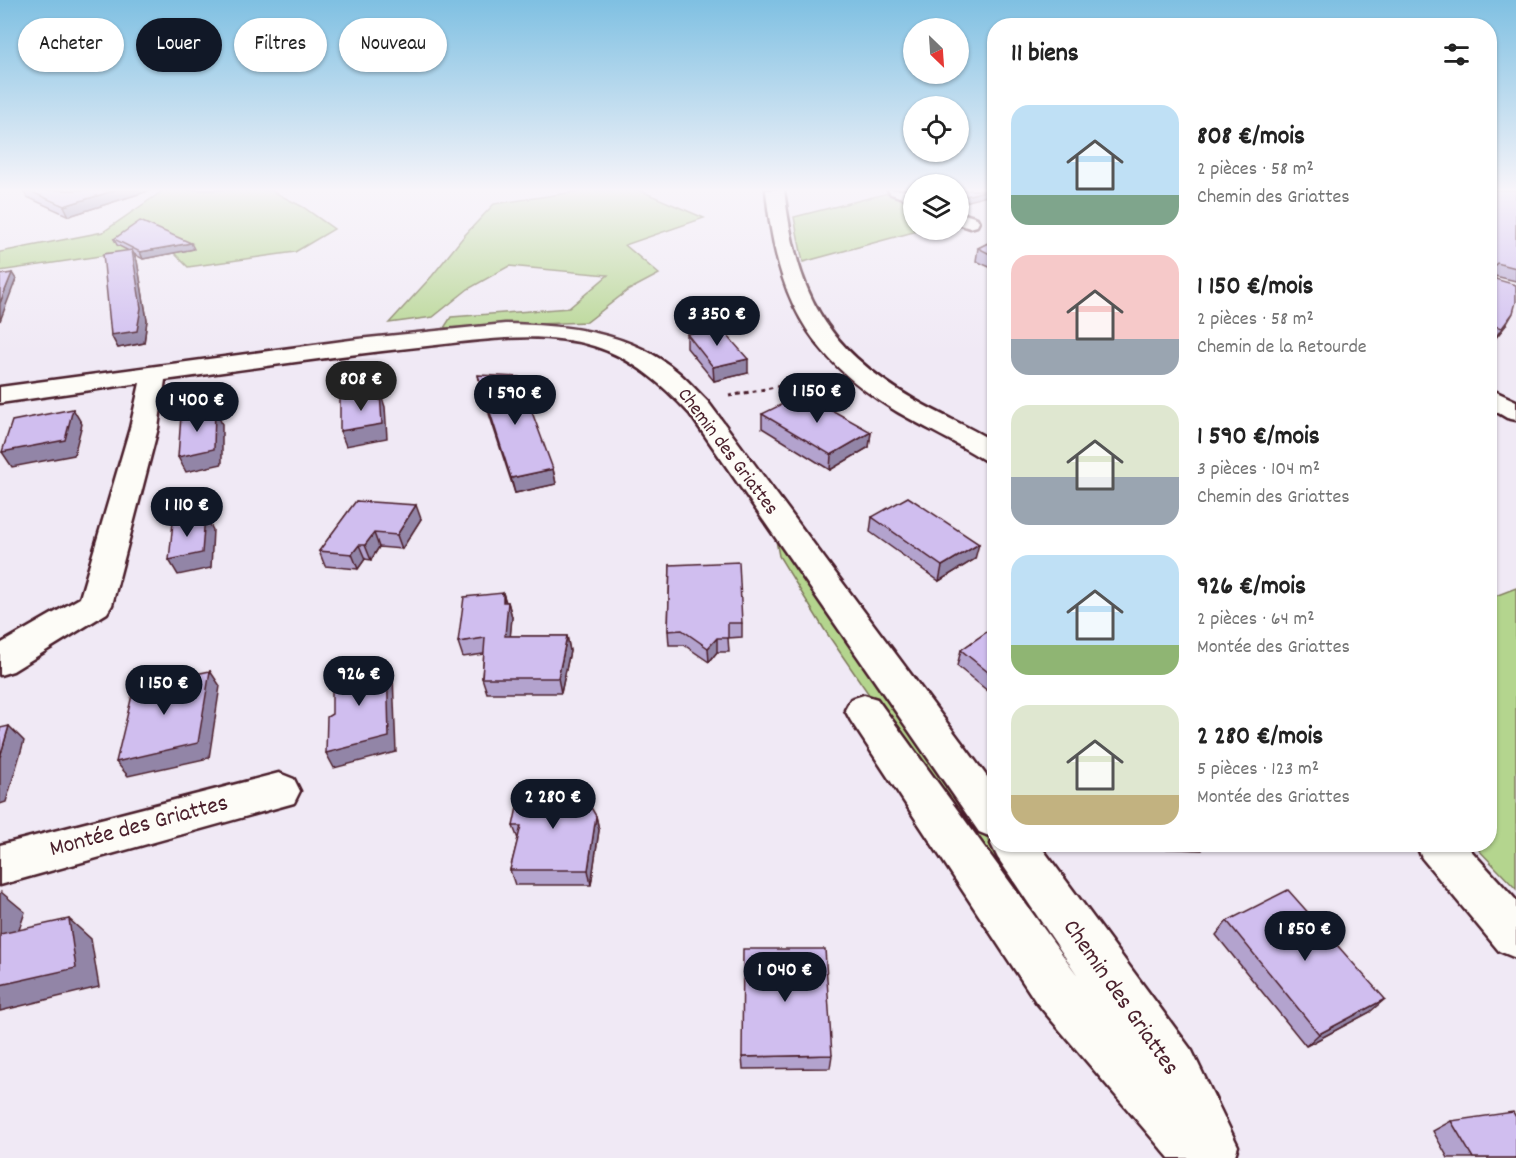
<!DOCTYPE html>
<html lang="fr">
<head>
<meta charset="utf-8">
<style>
	:root { --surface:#fff; --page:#f6f6f6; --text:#222; --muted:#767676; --accent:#111827 }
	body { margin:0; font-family:Dekko,sans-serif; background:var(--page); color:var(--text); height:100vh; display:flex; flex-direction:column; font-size:22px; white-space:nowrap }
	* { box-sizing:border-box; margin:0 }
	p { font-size:20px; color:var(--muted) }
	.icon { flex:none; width:33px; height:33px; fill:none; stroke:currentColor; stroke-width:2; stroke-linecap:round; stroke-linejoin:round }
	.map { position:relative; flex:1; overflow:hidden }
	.details { position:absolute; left:987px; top:18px; width:510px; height:834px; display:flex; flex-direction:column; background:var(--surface); border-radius:24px; box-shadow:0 2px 4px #0004 }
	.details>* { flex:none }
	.guide { position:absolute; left:18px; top:18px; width:570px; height:54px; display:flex; gap:12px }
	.needle { width:39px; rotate:155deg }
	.fabs { position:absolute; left:903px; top:18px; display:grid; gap:12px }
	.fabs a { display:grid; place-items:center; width:66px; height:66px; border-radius:50%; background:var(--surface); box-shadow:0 2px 4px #0004; font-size:30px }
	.price { position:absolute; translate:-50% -51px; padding:0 14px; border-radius:21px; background:var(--accent); color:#fff; font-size:20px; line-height:39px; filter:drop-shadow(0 2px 3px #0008) }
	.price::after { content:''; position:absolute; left:50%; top:36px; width:18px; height:14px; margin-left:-9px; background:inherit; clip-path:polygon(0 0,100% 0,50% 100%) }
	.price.current { background:#222; color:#fff }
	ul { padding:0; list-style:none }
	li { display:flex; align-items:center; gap:18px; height:150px; padding:0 24px }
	li span { display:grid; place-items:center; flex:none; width:168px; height:120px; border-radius:18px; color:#555 }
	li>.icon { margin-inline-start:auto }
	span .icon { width:72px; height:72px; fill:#fffc; stroke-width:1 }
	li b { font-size:26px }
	h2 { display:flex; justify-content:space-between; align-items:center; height:72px; padding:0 24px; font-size:26px }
	.pill { padding:0 21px; border-radius:27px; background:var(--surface); box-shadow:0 2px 4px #0004; font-size:21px; line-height:54px }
	.pill.current { background:var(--accent); color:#fff }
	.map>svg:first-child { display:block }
	.green { fill:#b4d58e; stroke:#7f7a5c; stroke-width:1.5 }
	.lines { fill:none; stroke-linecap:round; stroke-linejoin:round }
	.minor-casing { stroke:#4a1f2b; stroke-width:5 }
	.path { stroke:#4a1f2b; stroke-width:3; stroke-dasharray:4 4; stroke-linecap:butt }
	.minor { fill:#fdfcf7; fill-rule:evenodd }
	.wall { fill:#b3a3ce; stroke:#4a1f2b; stroke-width:1.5 }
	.shaded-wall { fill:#9285a7; stroke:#4a1f2b; stroke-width:1.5 }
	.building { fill:#d0beef; stroke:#4a1f2b; stroke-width:1.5 }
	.labels { text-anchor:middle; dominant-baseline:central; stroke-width:4.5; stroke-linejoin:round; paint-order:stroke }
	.street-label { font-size:20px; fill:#4a1f2b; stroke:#fdfcf7 }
	.near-street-label { font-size:24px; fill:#4a1f2b; stroke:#fdfcf7 }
</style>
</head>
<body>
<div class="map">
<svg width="1516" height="1158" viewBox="0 0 1516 1158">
	<rect width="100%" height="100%" fill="#f0e9f5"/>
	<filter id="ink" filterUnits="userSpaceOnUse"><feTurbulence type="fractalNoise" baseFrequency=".0167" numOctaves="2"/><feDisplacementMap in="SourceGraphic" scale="12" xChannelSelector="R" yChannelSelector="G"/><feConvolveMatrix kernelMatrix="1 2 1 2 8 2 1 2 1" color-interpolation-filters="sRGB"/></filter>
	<g filter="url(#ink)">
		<!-- green -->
		<g class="green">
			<polygon points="164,190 270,190 303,207 334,229 295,252 188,267 167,246 0,271 0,252 103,232"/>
			<polygon points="587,190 639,190 704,218 625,245 659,274 627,291 587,322 444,328 451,317 569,308 608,275 509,266 468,289 433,317 389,323 432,276 464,236 494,204"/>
			<polygon points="892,192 913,202 914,230 921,230 803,262 794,217"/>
			<polygon points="775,535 1152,1074 1072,990 824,629 779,556"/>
			<polygon points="1516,588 1516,889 1474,845 1490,844 1490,598"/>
		</g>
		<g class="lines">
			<defs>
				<g id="minor">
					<path d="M766,190H784C797,292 822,345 913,399C940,415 968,426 994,442V462L984,460C956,442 925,428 896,411C805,356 776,294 766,190Z"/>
					<polygon points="888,190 914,190 914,202 891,194"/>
					<polygon points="958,212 977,218 979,222 977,226 970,228 958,224"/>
					<path d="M505,324C565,325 631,331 679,373C689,382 699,393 708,402L994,786V844H1039L1192,1051L1238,1146L1234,1158H1169L1036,1002L851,721L845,710L851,699L864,695L877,699L1078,976L998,858L991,844L994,838L979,832L690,414C663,385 633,358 594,346C540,330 482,340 427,346C340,355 253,368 165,380L158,428L112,605L107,613L13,671L0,675V644L80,598L130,428L140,383L0,403V387L358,339Z"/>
					<polygon points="1490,389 1516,401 1516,420 1507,418 1490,408"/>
					<polygon points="279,773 294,779 300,791 294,803 0,885 0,845"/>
					<polygon points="1416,844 1465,844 1516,900 1516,958 1499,951 1422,858"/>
				</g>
			</defs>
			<!-- minor casing -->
			<use href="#minor" class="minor-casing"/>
			<!-- path -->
			<polyline class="path" points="729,396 822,378"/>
			<!-- minor -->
			<use href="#minor" class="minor"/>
		</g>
		<!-- wall -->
		<g class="wall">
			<polygon points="23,190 151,190 69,216 27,197"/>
			<polygon points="1490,190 1516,190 1516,281 1495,276 1506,325 1494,340 1490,339"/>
			<polygon points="114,239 194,249 143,259 134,254 137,261 147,320 144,343 118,348 111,335 127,250 117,245"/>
			<polygon points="994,240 994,269 976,261 978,248"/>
			<polygon points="687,334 748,373 714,381 687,348"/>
			<polygon points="478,375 553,469 556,484 515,493 481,389"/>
			<polygon points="762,414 871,432 869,447 830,470 762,428"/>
			<polygon points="356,501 421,519 402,549 379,547 371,560 365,559 358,569 325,566 319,551"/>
			<polygon points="872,517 975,559 939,581 870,532"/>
			<polygon points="670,565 742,623 742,637 728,638 729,652 717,652 709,662 684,645 669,645 668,631"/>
			<polygon points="503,593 506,602 508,602 512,617 510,636 567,636 570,651 561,693 487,693 482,678 484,654 463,657 458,642"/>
			<polygon points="994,627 994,696 957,666 961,650"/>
			<polygon points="565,794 596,816 599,830 591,885 515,885 510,870 518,839 513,826"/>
			<polygon points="1126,844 1205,844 1202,850 1127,847"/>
			<polygon points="1227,921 1370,1012 1306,1046 1216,935"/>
			<polygon points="832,1055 830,1068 743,1069 742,1057"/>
			<polygon points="1451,1121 1516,1158 1448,1158 1433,1131"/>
		</g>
		<!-- shaded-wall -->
		<g class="shaded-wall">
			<polygon points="116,190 151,190 69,216 64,206"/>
			<polygon points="988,190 994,190 994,194 958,204 958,198"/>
			<polygon points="191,243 194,249 143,259 140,252"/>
			<polygon points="132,250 137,261 147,320 144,343 118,348 111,335"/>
			<polygon points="12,273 16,279 0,321 0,303"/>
			<polygon points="1513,313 1506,325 1494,340 1502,328"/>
			<polygon points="748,359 748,373 714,381 713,367"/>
			<polygon points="380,392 385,407 387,438 346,446 340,431"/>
			<polygon points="73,409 82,424 74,455 12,467 2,452"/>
			<polygon points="215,409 222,424 222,464 186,472 178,457"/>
			<polygon points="871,432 869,447 830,470 831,455"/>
			<polygon points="553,469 556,484 515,493 511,478"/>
			<polygon points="416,505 421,519 402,549 397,535"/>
			<polygon points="205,515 213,530 211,568 178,575 169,560"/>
			<polygon points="374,533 379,547 371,560 365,545"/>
			<polygon points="979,544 975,559 939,581 942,566"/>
			<polygon points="359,545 365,559 358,569 352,554"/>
			<polygon points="503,593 507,607 508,602 512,617 509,651 505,636"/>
			<polygon points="567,636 570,651 561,693 558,678"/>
			<polygon points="717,638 717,652 709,662 708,648"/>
			<polygon points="387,661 393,676 396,752 334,768 326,753"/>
			<polygon points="210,671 220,686 209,758 128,776 116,762"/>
			<polygon points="9,726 24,741 6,802 0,804 0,757"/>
			<polygon points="563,784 567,799 560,792"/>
			<polygon points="596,816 599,830 591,885 588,870"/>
			<polygon points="1,892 25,912 10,957 0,949 0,894"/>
			<polygon points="69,919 91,939 99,987 0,1011 0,985"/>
			<polygon points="1385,999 1370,1012 1306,1046 1319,1034"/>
		</g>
		<!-- building -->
		<g class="building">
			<polygon points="27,190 116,190 64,206"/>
			<polygon points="958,190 988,190 958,198"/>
			<polygon points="1490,190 1516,190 1516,268 1497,263 1494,266 1495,279 1516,285 1516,302 1513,313 1502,328 1490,325"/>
			<polygon points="140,221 191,243 140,252 114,239"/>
			<polygon points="994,240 994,256 978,248"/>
			<polygon points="132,250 141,308 137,331 111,335 103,254"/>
			<polygon points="12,273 0,303 0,275"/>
			<polygon points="720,327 748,359 713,367 687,334"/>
			<polygon points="478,375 519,377 553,469 511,478"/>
			<polygon points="380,392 382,424 340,431 340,399"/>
			<polygon points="803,394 871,432 831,455 762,414"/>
			<polygon points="73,409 65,440 2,452 12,421"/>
			<polygon points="215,409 214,449 178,457 181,416"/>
			<polygon points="908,497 979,544 942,566 872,517"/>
			<polygon points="356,501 416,505 397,535 374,533 365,545 359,545 352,554 319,551"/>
			<polygon points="205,515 202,553 169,560 173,522"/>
			<polygon points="739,562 742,623 728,623 728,638 717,638 708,648 682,630 668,631 670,565"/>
			<polygon points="503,593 503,602 508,602 505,636 567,636 558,678 482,678 485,638 458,642 464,597"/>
			<polygon points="994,627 994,677 961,650"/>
			<polygon points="387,661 389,737 326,753 327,717 332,714 332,674"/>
			<polygon points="210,671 198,743 116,762 134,687"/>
			<polygon points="9,726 0,757 0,728"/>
			<polygon points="522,784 563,784 560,792 586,799 596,816 588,870 510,870 521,826 513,826"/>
			<polygon points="1288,890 1385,999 1319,1034 1227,921"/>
			<polygon points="69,919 76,968 0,985 0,934"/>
			<polygon points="743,949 825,949 832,1055 742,1057"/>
			<polygon points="1513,1112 1516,1117 1516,1158 1473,1158 1451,1121"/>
		</g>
	</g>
	<!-- sky -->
	<linearGradient id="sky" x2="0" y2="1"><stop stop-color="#7fc0e2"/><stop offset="0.54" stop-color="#f8f5fa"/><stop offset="1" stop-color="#f8f5fa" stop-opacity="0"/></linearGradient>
	<rect width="1516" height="352" fill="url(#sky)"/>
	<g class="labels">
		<!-- street labels -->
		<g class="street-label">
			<text transform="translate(727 452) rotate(53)">Chemin des Griattes</text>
		</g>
		<!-- near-street labels -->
		<g class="near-street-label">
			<text transform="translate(139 827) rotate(-15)">Montée des Griattes</text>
			<text transform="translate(1120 998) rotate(55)">Chemin des Griattes</text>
		</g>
	</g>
</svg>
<div class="fabs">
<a><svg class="needle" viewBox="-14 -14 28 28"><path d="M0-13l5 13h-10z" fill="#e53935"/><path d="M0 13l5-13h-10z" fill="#767676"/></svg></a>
<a><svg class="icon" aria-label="locate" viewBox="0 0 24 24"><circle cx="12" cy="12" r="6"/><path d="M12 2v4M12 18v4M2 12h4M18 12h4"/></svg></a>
<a><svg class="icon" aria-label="layers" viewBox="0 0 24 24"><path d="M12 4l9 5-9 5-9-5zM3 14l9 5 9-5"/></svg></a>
</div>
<b class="price" style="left:717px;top:347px">3 350 €</b>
<b class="price current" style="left:361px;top:412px">808 €</b>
<b class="price" style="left:817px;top:424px">1 150 €</b>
<b class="price" style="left:515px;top:426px">1 590 €</b>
<b class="price" style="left:197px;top:433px">1 400 €</b>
<b class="price" style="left:187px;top:538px">1 110 €</b>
<b class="price" style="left:359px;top:707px">926 €</b>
<b class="price" style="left:164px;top:716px">1 150 €</b>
<b class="price" style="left:553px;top:830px">2 280 €</b>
<b class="price" style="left:1305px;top:962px">1 850 €</b>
<b class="price" style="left:785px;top:1003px">1 040 €</b>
<div class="guide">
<a class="pill">Acheter</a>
<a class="pill current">Louer</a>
<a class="pill">Filtres</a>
<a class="pill">Nouveau</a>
</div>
<section class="details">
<h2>11 biens<svg class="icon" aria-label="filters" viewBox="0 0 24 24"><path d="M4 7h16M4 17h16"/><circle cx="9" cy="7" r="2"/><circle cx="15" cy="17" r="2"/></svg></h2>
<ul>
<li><span style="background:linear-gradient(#bfe0f5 75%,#7fa58c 0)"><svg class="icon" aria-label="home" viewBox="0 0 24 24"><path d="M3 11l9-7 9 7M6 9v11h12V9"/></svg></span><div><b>808 €/mois</b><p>2 pièces · 58 m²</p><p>Chemin des Griattes</p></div></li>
<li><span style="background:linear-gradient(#f6c9c9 70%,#9aa5b1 0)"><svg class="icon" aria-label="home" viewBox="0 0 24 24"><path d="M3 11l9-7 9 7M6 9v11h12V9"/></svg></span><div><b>1 150 €/mois</b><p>2 pièces · 58 m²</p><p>Chemin de la Retourde</p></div></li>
<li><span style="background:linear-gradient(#dfe7d0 60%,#9aa5b1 0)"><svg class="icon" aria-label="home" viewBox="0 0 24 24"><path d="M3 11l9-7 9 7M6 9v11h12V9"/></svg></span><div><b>1 590 €/mois</b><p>3 pièces · 104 m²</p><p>Chemin des Griattes</p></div></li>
<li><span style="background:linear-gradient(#bfe0f5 75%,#8fb573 0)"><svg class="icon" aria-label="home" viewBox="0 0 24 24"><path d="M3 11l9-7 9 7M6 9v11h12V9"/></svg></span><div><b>926 €/mois</b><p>2 pièces · 64 m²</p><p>Montée des Griattes</p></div></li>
<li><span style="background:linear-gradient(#dfe7d0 75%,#c2b280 0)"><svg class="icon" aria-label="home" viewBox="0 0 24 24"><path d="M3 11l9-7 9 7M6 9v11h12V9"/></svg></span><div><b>2 280 €/mois</b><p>5 pièces · 123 m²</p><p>Montée des Griattes</p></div></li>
</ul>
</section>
</div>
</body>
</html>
